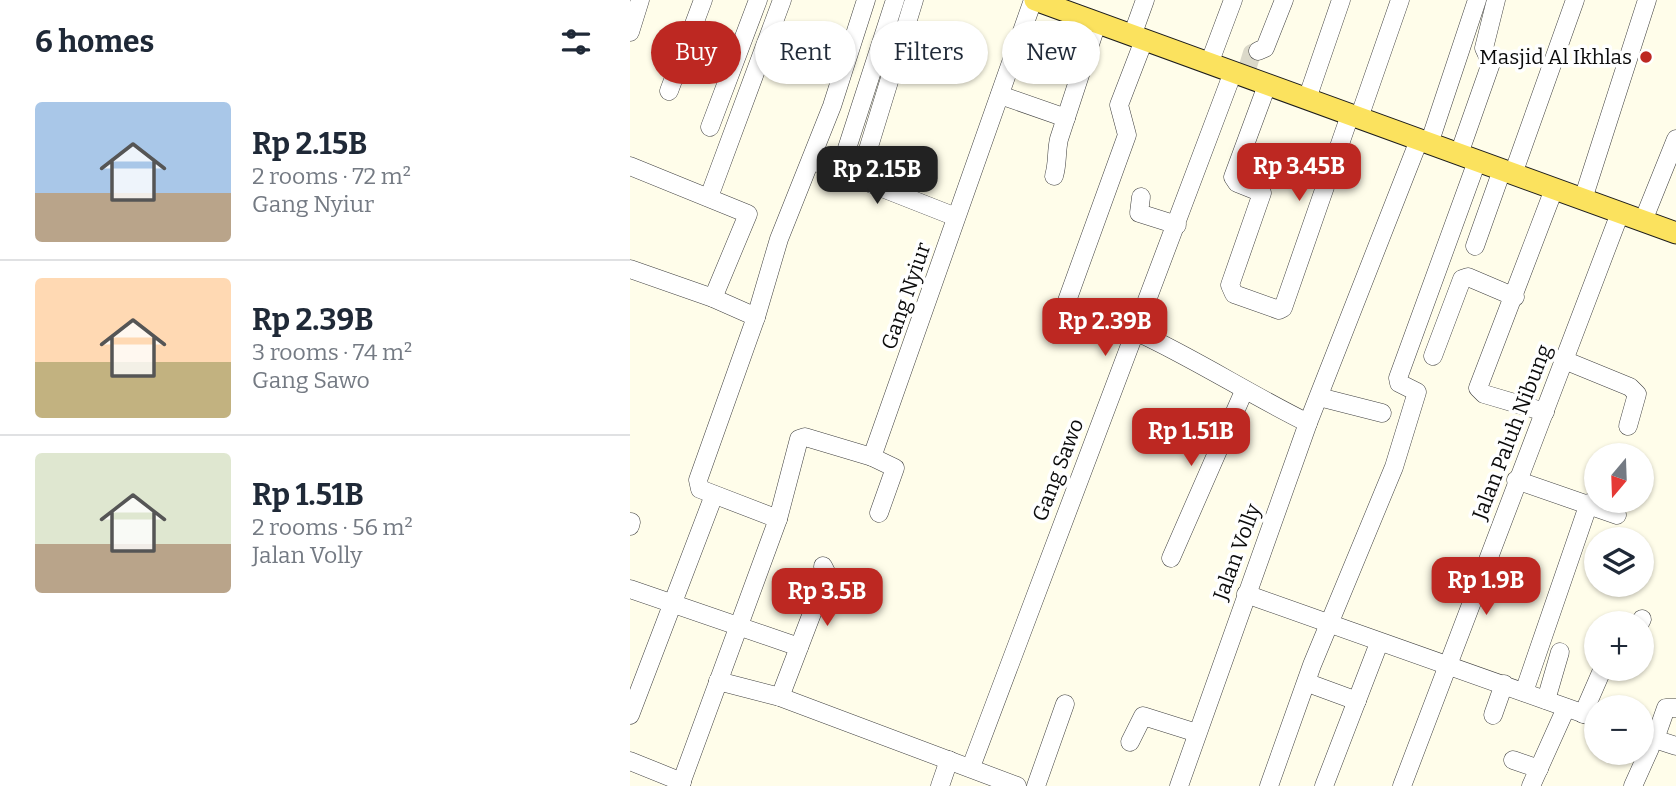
<!DOCTYPE html>
<html lang="en">
<head>
<meta charset="utf-8">
<style>
	:root { --surface:#fff; --page:#f2f2f3; --text:#1f2937; --muted:#747a83; --line:#e0e1e3; --accent:#bd2822 }
	body { margin:0; font-family:Bitter,serif; background:var(--page); color:var(--text); height:100vh; display:flex; flex-direction:column; font-size:26px; white-space:nowrap }
	* { box-sizing:border-box; margin:0 }
	p { font-size:23px; color:var(--muted) }
	.icon { flex:none; width:38px; height:38px; fill:none; stroke:currentColor; stroke-width:2; stroke-linecap:round; stroke-linejoin:round }
	.map { position:relative; flex:1; overflow:hidden }
	.drawer { display:flex; flex-direction:column; background:var(--surface); width:630px }
	.drawer>* { flex:none }
	.hud { position:absolute; left:21px; top:21px; width:665px; height:63px; display:flex; gap:14px }
	.needle { width:46px; rotate:199deg }
	.controls { position:absolute; left:954px; top:443px; display:grid; gap:14px }
	.controls a { display:grid; place-items:center; width:70px; height:70px; border-radius:50%; background:var(--surface); box-shadow:0 2px 5px #0004; font-size:35px }
	.price { position:absolute; translate:-50% -60px; padding:0 16px; border-radius:14px; background:var(--accent); color:#fff; font-size:23px; line-height:46px; filter:drop-shadow(0 2px 4px #0008) }
	.price::after { content:''; position:absolute; left:50%; top:42px; width:21px; height:16px; margin-left:-10px; background:inherit; clip-path:polygon(0 0,100% 0,50% 100%) }
	.price.selected { background:#222; color:#fff }
	ul { padding:0; list-style:none }
	li { display:flex; align-items:center; gap:21px; height:175px; padding:0 35px }
	li+li { border-top:2px solid var(--line) }
	li span { display:grid; place-items:center; flex:none; width:196px; height:140px; border-radius:7px; color:#555 }
	li>.icon { margin-inline-start:auto }
	span .icon { width:84px; height:84px; fill:#fffc; stroke-width:1 }
	li b { font-size:30px }
	h2 { display:flex; justify-content:space-between; align-items:center; height:84px; padding:0 35px; font-size:30px }
	.pill { padding:0 24px; border-radius:32px; background:var(--surface); box-shadow:0 2px 5px #0004; font-size:24px; line-height:63px }
	.pill.selected { background:var(--accent); color:#fff }
	main { display:flex; flex:1; min-height:0 }
	.map>svg:first-child { display:block }
	.lines { fill:none; stroke-linecap:round; stroke-linejoin:round }
	.minor-tunnel { stroke:#dbd9c9; stroke-width:18; stroke-dasharray:18 9; stroke-linecap:butt }
	.minor-casing { stroke:#3f3f3f; stroke-width:19 }
	.major-casing { stroke:#1d1d1d; stroke-width:23 }
	.minor { stroke:#fff; stroke-width:18 }
	.major { stroke:#fbe25e; stroke-width:21 }
	.poi-dot { fill:#bd2822; stroke:#fff; stroke-width:2.5 }
	.labels { text-anchor:middle; dominant-baseline:central; stroke-width:7; stroke-linejoin:round; paint-order:stroke }
	.poi-label { font-size:21px; fill:#0c0c0c; stroke:#fff; text-anchor:end }
	.street-label { font-size:21px; fill:#0c0c0c; stroke:#fff }
</style>
</head>
<body>
<main>
<section class="drawer">
<h2>6 homes<svg class="icon" aria-label="filters" viewBox="0 0 24 24"><path d="M4 7h16M4 17h16"/><circle cx="9" cy="7" r="2"/><circle cx="15" cy="17" r="2"/></svg></h2>
<ul>
<li><span style="background:linear-gradient(#a9c7e8 65%,#b9a48a 0)"><svg class="icon" aria-label="home" viewBox="0 0 24 24"><path d="M3 11l9-7 9 7M6 9v11h12V9"/></svg></span><div><b>Rp 2.15B</b><p>2 rooms · 72 m²</p><p>Gang Nyiur</p></div></li>
<li><span style="background:linear-gradient(#ffd9b3 60%,#c2b280 0)"><svg class="icon" aria-label="home" viewBox="0 0 24 24"><path d="M3 11l9-7 9 7M6 9v11h12V9"/></svg></span><div><b>Rp 2.39B</b><p>3 rooms · 74 m²</p><p>Gang Sawo</p></div></li>
<li><span style="background:linear-gradient(#dfe7d0 65%,#b9a48a 0)"><svg class="icon" aria-label="home" viewBox="0 0 24 24"><path d="M3 11l9-7 9 7M6 9v11h12V9"/></svg></span><div><b>Rp 1.51B</b><p>2 rooms · 56 m²</p><p>Jalan Volly</p></div></li>
</ul>
</section>
<div class="map">
<svg width="1046" height="786" viewBox="0 0 1046 786">
	<rect width="100%" height="100%" fill="#fffdea"/>
	<g class="lines">
		<!-- minor-tunnel -->
		<polyline class="minor-tunnel" points="618,66 622,53 628,51"/>
		<defs>
			<g id="minor">
				<polyline points="0,32 10,0"/>
				<polyline points="502,36 515,0"/>
				<polyline points="628,51 635,48 654,0"/>
				<polyline points="579,64 603,0"/>
				<polyline points="637,85 603,177 607,183 632,193 600,285 604,294 649,310 653,308 720,115"/>
				<polyline points="39,91 73,0"/>
				<polyline points="370,95 436,118"/>
				<polyline points="677,99 711,0"/>
				<polyline points="729,118 770,0"/>
				<polyline points="80,127 128,0"/>
				<polyline points="799,144 847,0"/>
				<polyline points="829,154 861,63 854,48 866,0"/>
				<polyline points="181,160 326,217"/>
				<polyline points="0,166 118,214 83,298"/>
				<polyline points="210,170 265,0"/>
				<polyline points="883,174 945,0"/>
				<path d="M424,176C428,163 426,152 429,139L467,23"/>
				<polyline points="229,179 284,0"/>
				<polyline points="79,197 152,0"/>
				<polyline points="511,197 509,213 547,225"/>
				<polyline points="953,199 1017,0"/>
				<polyline points="1013,221 1046,139"/>
				<polyline points="845,246 872,170"/>
				<polyline points="0,269 83,298 126,317"/>
				<polyline points="471,310 507,327"/>
				<path d="M505,331C564,358 619,394 678,423"/>
				<polyline points="425,334 497,135 489,105 514,40"/>
				<polyline points="803,356 832,279 838,277 885,297"/>
				<polyline points="934,360 1000,387 1007,394 998,426"/>
				<polyline points="689,397 752,413"/>
				<polyline points="915,412 854,394 848,388 924,189"/>
				<polyline points="886,480 987,515"/>
				<polyline points="249,513 265,468 242,457 403,0"/>
				<polyline points="148,519 70,489 68,480 126,317 149,239 202,106 236,0"/>
				<polyline points="0,526 1,522"/>
				<polyline points="541,558 614,391"/>
				<polyline points="0,589 169,647"/>
				<polyline points="616,594 966,718"/>
				<polyline points="1010,623 1012,619"/>
				<polyline points="88,681 150,697 387,786"/>
				<polyline points="678,683 727,701"/>
				<polyline points="894,692 959,503"/>
				<polyline points="150,697 197,574 193,566"/>
				<polyline points="916,700 930,652"/>
				<polyline points="953,714 973,668"/>
				<polyline points="0,715 84,495"/>
				<polyline points="863,715 874,684"/>
				<polyline points="1015,736 1046,746"/>
				<polyline points="1025,739 1036,708 1046,708"/>
				<polyline points="500,742 513,716 567,733"/>
				<polyline points="883,760 909,769"/>
				<polyline points="0,761 52,782"/>
				<polyline points="341,767 603,72"/>
				<polyline points="50,786 148,519 169,439 175,437 242,457"/>
				<polyline points="310,786 319,760"/>
				<polyline points="406,786 435,704"/>
				<polyline points="549,786 678,423 789,140"/>
				<polyline points="639,786 682,665 764,467 787,392 769,383 768,378 847,161"/>
				<polyline points="694,786 749,643"/>
				<polyline points="772,786 990,213"/>
				<polyline points="901,786 936,708"/>
				<polyline points="1003,786 1020,748 1019,737"/>
			</g>
			<polyline id="major" points="405,0 1046,233"/>
		</defs>
		<!-- minor casing -->
		<use href="#minor" class="minor-casing"/>
		<!-- major casing -->
		<use href="#major" class="major-casing"/>
		<!-- minor -->
		<use href="#minor" class="minor"/>
		<!-- major -->
		<use href="#major" class="major"/>
	</g>
	<!-- markers -->
	<circle class="poi-dot" cx="1016" cy="57" r="7"/>
	<g class="labels">
		<!-- poi labels -->
		<g class="poi-label">
			<text x="1002" y="57">Masjid Al Ikhlas</text>
		</g>
		<!-- street labels -->
		<g class="street-label">
			<text transform="translate(276 296) rotate(-71)">Gang Nyiur</text>
			<text transform="translate(882 432) rotate(-69)">Jalan Paluh Nibung</text>
			<text transform="translate(428 470) rotate(-69)">Gang Sawo</text>
			<text transform="translate(607 552) rotate(-70)">Jalan Volly</text>
		</g>
	</g>
</svg>
<div class="controls">
<a><svg class="needle" viewBox="-14 -14 28 28"><path d="M0-13l5 13h-10z" fill="#e53935"/><path d="M0 13l5-13h-10z" fill="#747a83"/></svg></a>
<a><svg class="icon" aria-label="layers" viewBox="0 0 24 24"><path d="M12 4l9 5-9 5-9-5zM3 14l9 5 9-5"/></svg></a>
<a>+</a>
<a>−</a>
</div>
<b class="price" style="left:669px;top:203px">Rp 3.45B</b>
<b class="price selected" style="left:247px;top:206px">Rp 2.15B</b>
<b class="price" style="left:475px;top:358px">Rp 2.39B</b>
<b class="price" style="left:561px;top:468px">Rp 1.51B</b>
<b class="price" style="left:856px;top:617px">Rp 1.9B</b>
<b class="price" style="left:197px;top:628px">Rp 3.5B</b>
<div class="hud">
<a class="pill selected">Buy</a>
<a class="pill">Rent</a>
<a class="pill">Filters</a>
<a class="pill">New</a>
</div>
</div>
</main>
</body>
</html>
